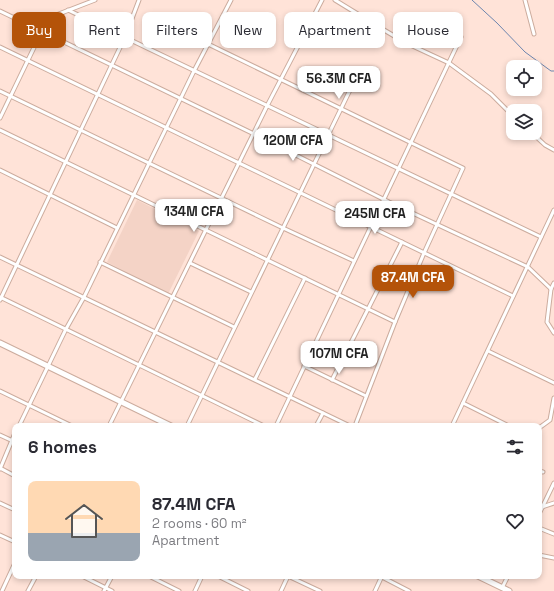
<!DOCTYPE html>
<html lang="en">
<head>
<meta charset="utf-8">
<style>
	:root { --surface:#fff; --page:#f2f2f3; --text:#2b2b33; --muted:#7c7c81; --line:#e1e1e2; --accent:#b45309 }
	body { margin:0; font-family:"Space Grotesk",sans-serif; background:var(--page); color:var(--text); height:100vh; display:flex; flex-direction:column; font-size:15px; white-space:nowrap }
	* { box-sizing:border-box; margin:0 }
	p { font-size:13px; color:var(--muted) }
	.icon { flex:none; width:22px; height:22px; fill:none; stroke:currentColor; stroke-width:2; stroke-linecap:round; stroke-linejoin:round }
	.map { position:relative; flex:1; overflow:hidden }
	.sheet { position:absolute; left:12px; top:423px; width:530px; height:156px; display:flex; flex-direction:column; background:var(--surface); border-radius:8px; box-shadow:0 2px 6px #0003 }
	.sheet>* { flex:none }
	.guide { position:absolute; left:12px; top:12px; width:530px; height:36px; display:flex; gap:8px }
	.controls { position:absolute; left:506px; top:60px; display:grid; gap:8px }
	.controls a { display:grid; place-items:center; width:36px; height:36px; border-radius:8px; background:var(--surface); box-shadow:0 2px 6px #0003; font-size:20px }
	.price { position:absolute; translate:-50% -34px; padding:0 9px; border-radius:8px; background:#fff; color:#222; font-size:13px; line-height:26px; filter:drop-shadow(0 1px 2px #0008) }
	.price::after { content:''; position:absolute; left:50%; top:24px; width:12px; height:9px; margin-left:-6px; background:inherit; clip-path:polygon(0 0,100% 0,50% 100%) }
	.price.on { background:var(--accent); color:#fff }
	ul { padding:0; list-style:none }
	li { display:flex; align-items:center; gap:12px; height:100px; padding:0 16px }
	li+li { border-top:1px solid var(--line) }
	li span { display:grid; place-items:center; flex:none; width:112px; height:80px; border-radius:8px; color:#555 }
	li>.icon { margin-inline-start:auto }
	span .icon { width:48px; height:48px; fill:#fffc; stroke-width:1 }
	li b { font-size:17px }
	h2 { display:flex; justify-content:space-between; align-items:center; height:48px; padding:0 16px; font-size:17px }
	.pill { padding:0 14px; border-radius:8px; background:var(--surface); box-shadow:0 2px 6px #0003; font-size:14px; line-height:36px }
	.pill.on { background:var(--accent); color:#fff }
	.map>svg:first-child { display:block }
	.built { fill:#f4d3c6 }
	.lines { fill:none; stroke-linecap:round; stroke-linejoin:round }
	.stream { stroke:#6d85ae; stroke-width:1 }
	.street-casing { stroke:#ccac9e; stroke-width:5 }
	.highway-casing { stroke:#ccac9e; stroke-width:7 }
	.street { stroke:#fff; stroke-width:3 }
	.highway { stroke:#fff; stroke-width:5 }
</style>
</head>
<body>
<div class="map">
<svg width="554" height="591" viewBox="0 0 554 591">
	<rect width="100%" height="100%" fill="#ffe3d8"/>
	<!-- built -->
	<polygon class="built" points="137,200 199,231 168,294 107,262"/>
	<g class="lines">
		<!-- stream -->
		<polyline class="stream" points="472,0 497,23 525,52 551,71 554,71"/>
		<defs>
			<g id="street">
				<polyline points="335,0 379,27 406,43 449,63 491,94 513,116"/>
				<polyline points="525,0 534,34"/>
				<polyline points="68,10 541,237"/>
				<polyline points="0,11 254,134 389,202 528,267 551,289 547,322 554,333"/>
				<polyline points="208,44 463,168 424,253 395,322 355,426"/>
				<polyline points="0,47 513,296"/>
				<polyline points="0,91 283,228 354,261"/>
				<polyline points="0,118 42,31 51,17 95,0"/>
				<polyline points="0,130 395,322"/>
				<polyline points="532,133 545,145 554,150"/>
				<polyline points="0,170 117,228"/>
				<polyline points="0,257 350,426"/>
				<polyline points="100,262 234,327"/>
				<polyline points="190,263 251,292"/>
				<polyline points="551,289 554,283"/>
				<polyline points="0,297 264,426"/>
				<polyline points="0,300 125,37 139,0"/>
				<polyline points="488,351 554,383"/>
				<polyline points="304,366 366,396"/>
				<polyline points="255,379 305,278"/>
				<polyline points="332,380 402,242"/>
				<polyline points="0,391 72,426"/>
				<polyline points="463,403 509,426"/>
				<polyline points="19,426 66,329 84,297 194,71 231,0"/>
				<polyline points="109,426 267,106 322,0"/>
				<polyline points="187,426 351,88"/>
				<polyline points="276,426 461,37"/>
				<polyline points="316,426 323,413"/>
				<polyline points="452,426 554,210"/>
				<polyline points="539,428 550,420 554,398"/>
				<polyline points="0,435 15,442"/>
				<polyline points="0,468 15,476"/>
				<polyline points="0,469 15,433"/>
				<polyline points="539,471 543,472"/>
				<polyline points="0,503 15,510"/>
				<polyline points="542,507 554,503"/>
				<polyline points="539,514 554,483"/>
				<polyline points="539,528 554,534"/>
				<polyline points="0,535 15,542"/>
				<polyline points="539,555 554,558"/>
				<polyline points="82,576 112,591"/>
				<polyline points="149,576 179,591"/>
				<polyline points="218,576 248,591"/>
				<polyline points="288,576 320,591"/>
				<polyline points="380,576 409,591"/>
				<polyline points="502,588 508,576"/>
				<polyline points="2,591 15,563"/>
				<polyline points="28,591 36,576"/>
				<polyline points="104,591 112,576"/>
				<polyline points="195,591 202,576"/>
				<polyline points="281,591 288,576"/>
				<polyline points="375,591 382,576"/>
			</g>
			<g id="highway">
				<polyline points="0,343 171,426"/>
				<polyline points="478,576 509,591"/>
			</g>
		</defs>
		<!-- street casing -->
		<use href="#street" class="street-casing"/>
		<!-- highway casing -->
		<use href="#highway" class="highway-casing"/>
		<!-- street -->
		<use href="#street" class="street"/>
		<!-- highway -->
		<use href="#highway" class="highway"/>
	</g>
</svg>
<div class="controls">
<a><svg class="icon" aria-label="locate" viewBox="0 0 24 24"><circle cx="12" cy="12" r="6"/><path d="M12 2v4M12 18v4M2 12h4M18 12h4"/></svg></a>
<a><svg class="icon" aria-label="layers" viewBox="0 0 24 24"><path d="M12 4l9 5-9 5-9-5zM3 14l9 5 9-5"/></svg></a>
</div>
<b class="price" style="left:339px;top:100px">56.3M CFA</b>
<b class="price" style="left:293px;top:162px">120M CFA</b>
<b class="price" style="left:194px;top:233px">134M CFA</b>
<b class="price" style="left:375px;top:235px">245M CFA</b>
<b class="price on" style="left:413px;top:299px">87.4M CFA</b>
<b class="price" style="left:339px;top:375px">107M CFA</b>
<div class="guide">
<a class="pill on">Buy</a>
<a class="pill">Rent</a>
<a class="pill">Filters</a>
<a class="pill">New</a>
<a class="pill">Apartment</a>
<a class="pill">House</a>
</div>
<section class="sheet">
<h2>6 homes<svg class="icon" aria-label="filters" viewBox="0 0 24 24"><path d="M4 7h16M4 17h16"/><circle cx="9" cy="7" r="2"/><circle cx="15" cy="17" r="2"/></svg></h2>
<ul>
<li><span style="background:linear-gradient(#ffd9b3 65%,#9aa5b1 0)"><svg class="icon" aria-label="home" viewBox="0 0 24 24"><path d="M3 11l9-7 9 7M6 9v11h12V9"/></svg></span><div><b>87.4M CFA</b><p>2 rooms · 60 m²</p><p>Apartment</p></div><svg class="icon" aria-label="heart" viewBox="0 0 24 24"><path d="M12 20l-8-8c-3-5 5-10 8-4 3-6 11-1 8 4z"/></svg></li>
</ul>
</section>
</div>
</body>
</html>
